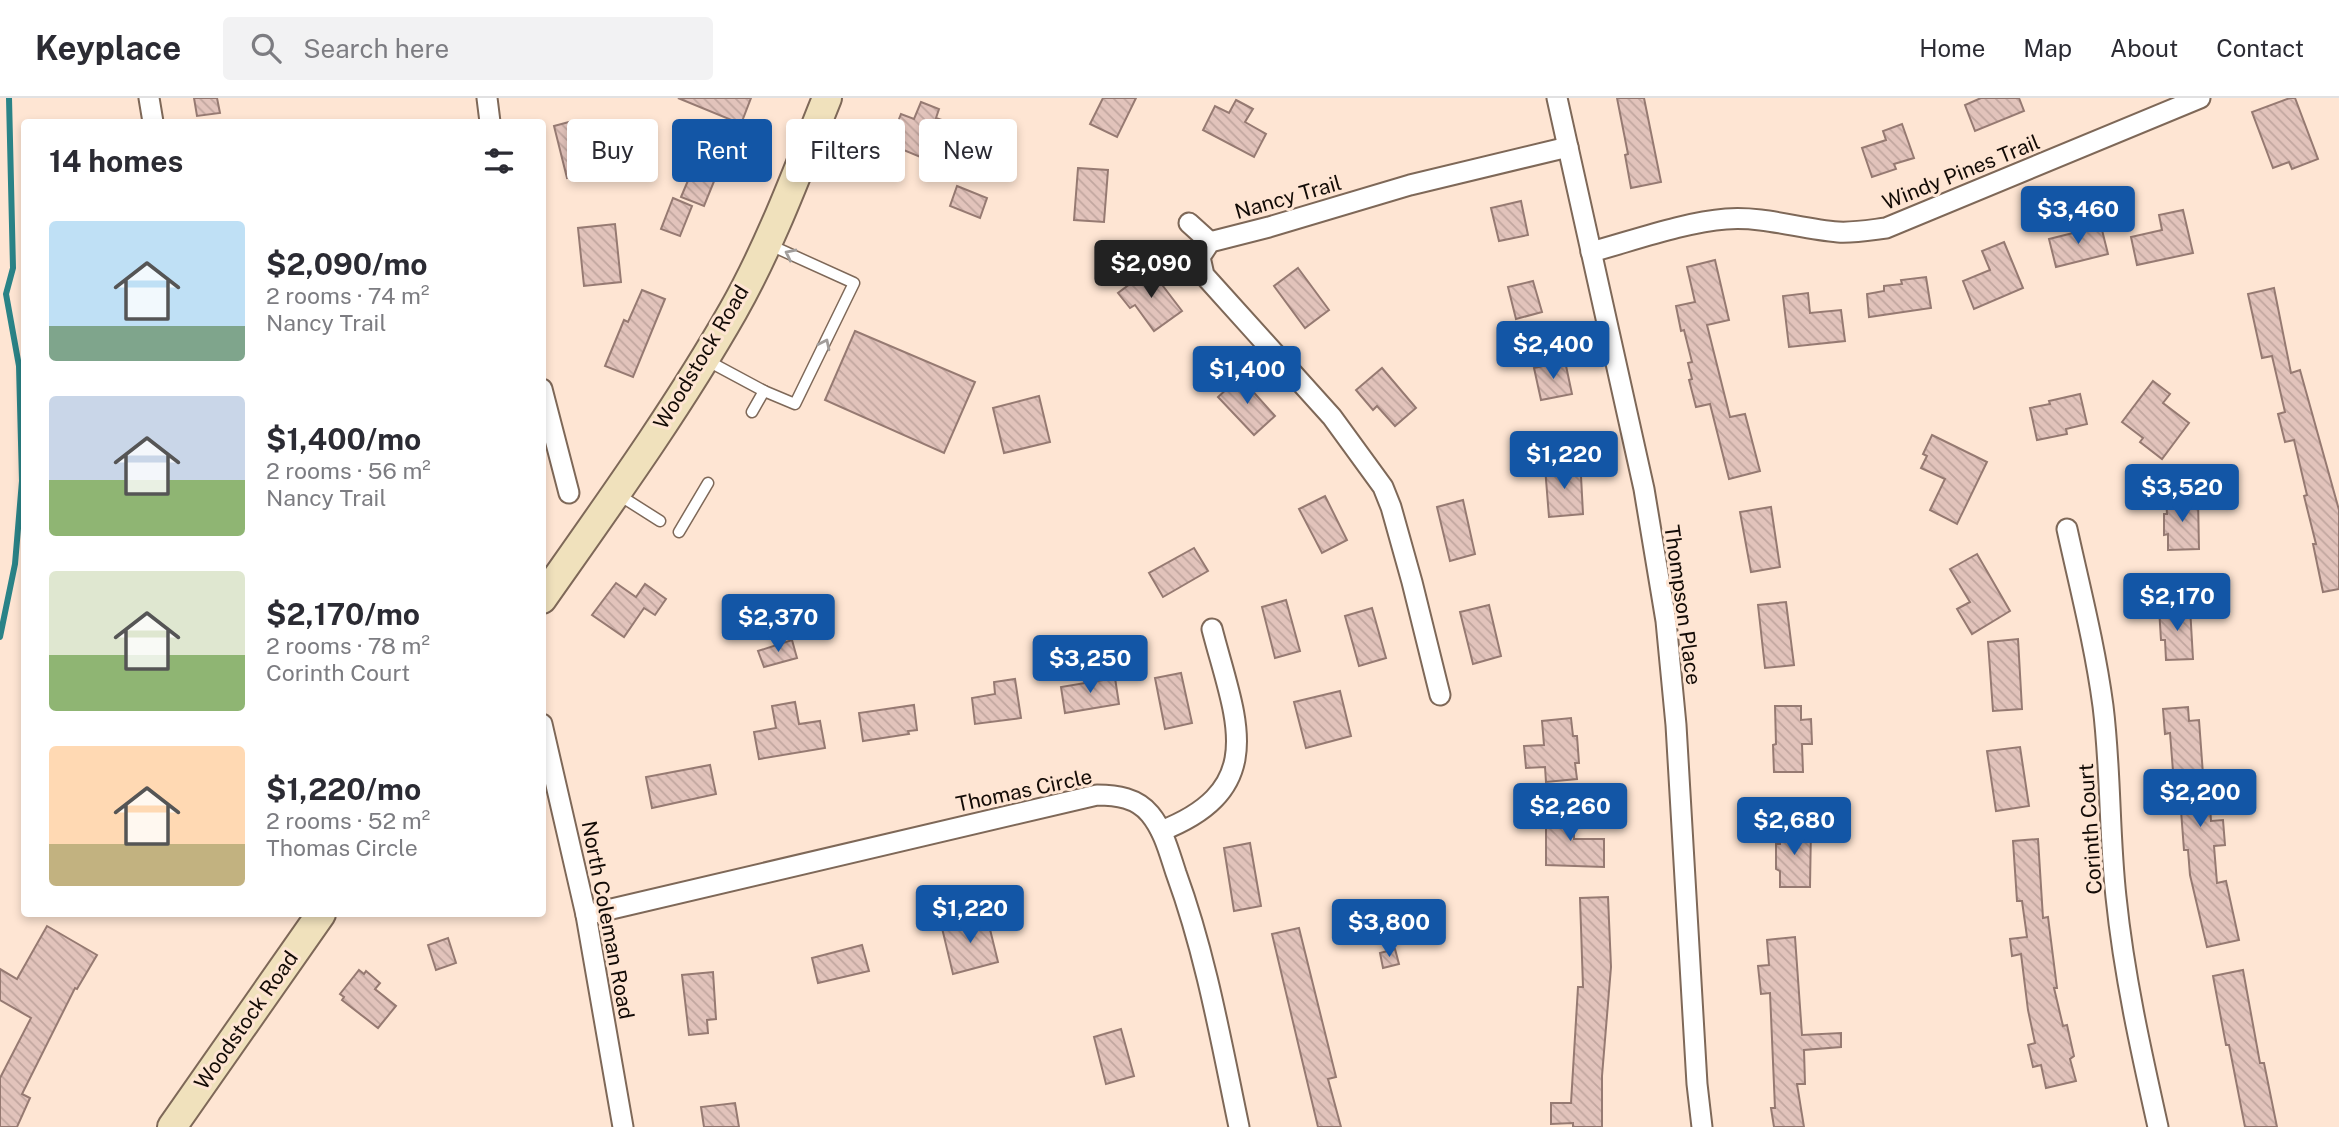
<!DOCTYPE html>
<html lang="en">
<head>
<meta charset="utf-8">
<style>
	:root { --surface:#fff; --page:#f2f2f3; --text:#2b2b33; --muted:#7c7c81; --line:#e1e1e2; --accent:#1356a6 }
	body { margin:0; font-family:"Public Sans",sans-serif; background:var(--page); color:var(--text); height:100vh; display:flex; flex-direction:column; font-size:26px; white-space:nowrap }
	* { box-sizing:border-box; margin:0 }
	p { font-size:23px; color:var(--muted) }
	.icon { flex:none; width:38px; height:38px; fill:none; stroke:currentColor; stroke-width:2; stroke-linecap:round; stroke-linejoin:round }
	.map { position:relative; flex:1; overflow:hidden }
	.details { position:absolute; left:21px; top:21px; width:525px; height:798px; display:flex; flex-direction:column; background:var(--surface); border-radius:7px; box-shadow:0 4px 10px #0003 }
	.details>* { flex:none }
	.banner { position:absolute; left:567px; top:21px; width:665px; height:63px; display:flex; gap:14px }
	.price { position:absolute; translate:-50% -60px; padding:0 16px; border-radius:7px; background:var(--accent); color:#fff; font-size:23px; line-height:46px; filter:drop-shadow(0 2px 4px #0008) }
	.price::after { content:''; position:absolute; left:50%; top:42px; width:21px; height:16px; margin-left:-10px; background:inherit; clip-path:polygon(0 0,100% 0,50% 100%) }
	.price.active { background:#222; color:#fff }
	ul { padding:0; list-style:none }
	li { display:flex; align-items:center; gap:21px; height:175px; padding:0 28px }
	li span { display:grid; place-items:center; flex:none; width:196px; height:140px; border-radius:7px; color:#555 }
	li>.icon { margin-inline-start:auto }
	span .icon { width:84px; height:84px; fill:#fffc; stroke-width:1 }
	li b { font-size:30px }
	h2 { display:flex; justify-content:space-between; align-items:center; height:84px; padding:0 28px; font-size:30px }
	.pill { padding:0 24px; border-radius:7px; background:var(--surface); box-shadow:0 4px 10px #0003; font-size:24px; line-height:63px }
	.pill.active { background:var(--accent); color:#fff }
	header { display:flex; align-items:center; gap:42px; box-sizing:border-box; height:98px; padding:0 35px; background:var(--surface); border-bottom:2px solid var(--line) }
	header strong { font-size:33px }
	nav { display:flex; gap:38px; margin-inline-start:auto; font-size:24px }
	.search { width:490px; height:63px; background:var(--page); display:flex; align-items:center; gap:18px; box-sizing:border-box; padding:0 24px; border-radius:7px; color:var(--muted); font-size:26px }
	.map>svg:first-child { display:block }
	.lines { fill:none; stroke-linecap:round; stroke-linejoin:round }
	.stream { stroke:#2a8387; stroke-width:6 }
	.building { fill:url(#building-back-hatch); stroke:#967a72; stroke-width:2 }
	.lane-casing { stroke:#7e6858; stroke-width:13 }
	.street-casing { stroke:#7e6858; stroke-width:23 }
	.secondary-casing { stroke:#7e6858; stroke-width:32 }
	.lane { stroke:#fff; stroke-width:10 }
	.street { stroke:#fff; stroke-width:19 }
	.secondary { stroke:#f0e1bc; stroke-width:28 }
	.oneway { stroke:#a19d9b }
	.labels { text-anchor:middle; dominant-baseline:central; stroke-width:6; stroke-linejoin:round; paint-order:stroke }
	.street-label { font-size:21px; fill:#130b06; stroke:#fee5d3 }
</style>
</head>
<body>
<header>
<strong>Keyplace</strong>
<div class="search"><svg class="icon" aria-label="search" viewBox="0 0 24 24"><circle cx="10" cy="10" r="6"/><path d="M15 15l6 6"/></svg>Search here</div>
<nav><a>Home</a><a>Map</a><a>About</a><a>Contact</a></nav>
</header>
<div class="map">
<svg width="2339" height="1029" viewBox="0 0 2339 1029">
	<defs>
		<pattern id="building-back-hatch" width="6" height="6" patternUnits="userSpaceOnUse" patternTransform="scale(1.75)"><rect width="6" height="6" fill="#e2c3bb"/><path d="M-1 5l2 2M0 0l6 6M5-1l2 2" fill="none" stroke="#c1a69f"/></pattern>
	</defs>
	<rect width="100%" height="100%" fill="#fee5d3"/>
	<g class="lines">
		<!-- stream -->
		<polyline class="stream" points="0,539 15,466 22,383 19,268 6,196 13,170 9,0"/>
	</g>
	<!-- building -->
	<g class="building">
		<polygon points="194,0 217,0 220,15 197,18"/>
		<polygon points="678,0 751,0 741,26"/>
		<polygon points="1103,0 1136,0 1117,39 1090,26"/>
		<polygon points="1617,0 1644,0 1661,84 1631,90 1625,57 1628,56"/>
		<polygon points="1981,0 2019,0 2024,13 1975,33 1965,7"/>
		<polygon points="2290,0 2295,0 2318,61 2292,71 2289,64 2273,70 2252,14"/>
		<polygon points="1236,2 1253,11 1245,24 1266,36 1254,59 1203,32 1215,8 1229,15"/>
		<polygon points="921,4 939,11 936,20 945,23 930,63 889,46 901,16 914,21"/>
		<polygon points="569,24 571,30 583,27 594,73 567,80 554,28"/>
		<polygon points="1902,26 1914,60 1894,66 1896,71 1872,79 1862,50 1886,42 1883,33"/>
		<polygon points="695,66 717,76 704,108 681,99"/>
		<polygon points="1078,70 1108,72 1104,124 1074,122"/>
		<polygon points="957,88 987,100 980,120 950,108"/>
		<polygon points="673,100 692,108 680,138 661,131"/>
		<polygon points="1521,103 1528,137 1499,143 1491,110"/>
		<polygon points="2183,112 2193,155 2137,167 2131,139 2162,132 2159,117"/>
		<polygon points="615,126 621,184 584,188 578,130"/>
		<polygon points="2101,128 2108,156 2056,169 2049,141"/>
		<polygon points="2004,144 2023,190 1974,211 1963,183 1990,172 1982,153"/>
		<polygon points="1715,162 1729,222 1707,227 1730,319 1745,316 1760,373 1729,381 1710,306 1696,309 1689,282 1692,281 1688,265 1692,264 1684,232 1681,233 1676,208 1695,204 1687,169"/>
		<polygon points="1298,170 1329,212 1305,230 1274,188"/>
		<polygon points="1150,171 1182,213 1154,233 1135,207 1130,210 1118,195"/>
		<polygon points="1926,179 1931,210 1869,219 1867,196 1884,193 1884,188 1902,186 1901,182"/>
		<polygon points="1533,183 1542,214 1516,221 1508,189"/>
		<polygon points="2274,190 2291,275 2300,272 2339,412 2339,491 2323,494 2313,446 2316,446 2304,398 2307,397 2294,342 2285,344 2278,316 2285,314 2272,258 2262,260 2248,196"/>
		<polygon points="642,192 665,201 633,279 605,268 624,222 628,224"/>
		<polygon points="1808,195 1810,215 1841,212 1845,243 1789,249 1783,198"/>
		<polygon points="855,233 975,284 944,355 825,302"/>
		<polygon points="1565,263 1572,296 1541,302 1534,270"/>
		<polygon points="1382,270 1416,310 1395,328 1377,308 1373,312 1356,292"/>
		<polygon points="1240,279 1275,318 1254,337 1218,299"/>
		<polygon points="2153,283 2170,296 2163,305 2189,325 2162,361 2140,344 2143,340 2122,324"/>
		<polygon points="2080,296 2087,326 2066,331 2067,336 2037,342 2030,310 2050,306 2049,303"/>
		<polygon points="1039,298 1050,344 1004,355 993,310"/>
		<polygon points="1932,337 1987,364 1957,426 1930,412 1945,381 1921,370 1927,358 1923,356"/>
		<polygon points="1575,366 1576,378 1581,378 1583,416 1549,419 1545,369"/>
		<polygon points="1325,398 1347,442 1322,455 1299,411"/>
		<polygon points="2198,400 2199,451 2168,452 2168,436 2164,437 2164,416 2167,416 2166,401"/>
		<polygon points="1463,402 1475,456 1450,463 1437,409"/>
		<polygon points="1771,409 1780,469 1751,474 1740,414"/>
		<polygon points="1194,450 1208,473 1163,499 1149,475"/>
		<polygon points="1977,456 2010,513 1972,536 1957,511 1970,504 1950,471"/>
		<polygon points="616,485 636,499 645,486 666,501 655,517 644,510 624,539 592,517"/>
		<polygon points="1286,502 1300,553 1275,560 1262,509"/>
		<polygon points="1786,504 1794,567 1765,570 1758,507"/>
		<polygon points="1489,507 1501,558 1473,566 1460,514"/>
		<polygon points="2190,509 2193,561 2166,562 2165,542 2161,542 2159,510"/>
		<polygon points="1372,510 1386,560 1359,568 1345,518"/>
		<polygon points="2018,541 2022,611 1993,613 1988,544"/>
		<polygon points="792,542 797,560 764,569 758,553"/>
		<polygon points="1181,575 1192,625 1165,631 1155,580"/>
		<polygon points="1115,580 1119,606 1065,615 1061,589"/>
		<polygon points="1015,581 1021,620 975,626 972,600 995,596 994,584"/>
		<polygon points="1340,593 1351,638 1306,650 1294,604"/>
		<polygon points="795,604 799,626 820,623 825,650 759,661 754,634 776,630 772,608"/>
		<polygon points="914,607 917,632 908,633 909,636 863,643 859,615"/>
		<polygon points="1775,608 1801,608 1801,622 1811,621 1812,646 1802,646 1803,674 1774,674 1773,647 1776,646"/>
		<polygon points="2188,609 2189,623 2199,622 2204,690 2209,690 2211,723 2223,722 2225,747 2214,748 2217,785 2226,783 2239,842 2207,849 2190,777 2188,752 2184,752 2178,673 2173,673 2170,635 2165,636 2163,611"/>
		<polygon points="1571,620 1573,638 1577,638 1579,665 1575,665 1577,681 1546,684 1545,669 1526,670 1524,648 1544,647 1542,623"/>
		<polygon points="2020,649 2029,708 1996,713 1987,653"/>
		<polygon points="710,667 716,696 652,710 646,679"/>
		<polygon points="1546,713 1574,713 1574,741 1604,741 1604,769 1546,767"/>
		<polygon points="1780,729 1811,730 1810,789 1780,789 1780,773 1776,771 1776,746 1780,746"/>
		<polygon points="2038,741 2043,820 2048,819 2057,890 2054,890 2063,928 2067,927 2074,958 2070,961 2076,983 2046,990 2041,967 2033,969 2028,947 2035,945 2028,912 2021,856 2012,858 2010,841 2027,839 2022,803 2017,803 2013,743"/>
		<polygon points="1250,745 1261,808 1234,813 1224,750"/>
		<polygon points="1608,799 1611,869 1602,978 1602,1029 1573,1029 1573,1025 1551,1026 1551,1005 1571,1005 1578,889 1583,889 1580,800"/>
		<polygon points="987,819 998,864 953,876 942,830"/>
		<polygon points="47,828 97,857 77,891 75,890 22,996 30,1000 17,1029 0,1029 0,980 31,920 0,902 0,871 17,881"/>
		<polygon points="1299,830 1336,979 1328,981 1341,1029 1318,1029 1272,836"/>
		<polygon points="1795,839 1802,937 1841,935 1841,949 1804,952 1805,986 1797,986 1804,1029 1774,1029 1771,1010 1775,1010 1770,895 1761,896 1758,868 1769,867 1767,842"/>
		<polygon points="448,840 456,865 436,872 428,847"/>
		<polygon points="862,847 869,873 818,885 812,860"/>
		<polygon points="1395,851 1399,866 1383,870 1380,855"/>
		<polygon points="359,872 364,876 366,873 380,885 375,891 396,908 378,930 342,902 344,899 340,896"/>
		<polygon points="2243,872 2260,965 2264,965 2277,1029 2245,1029 2229,947 2226,947 2213,878"/>
		<polygon points="713,874 716,921 707,922 708,935 689,937 682,877"/>
		<polygon points="1121,931 1134,978 1106,986 1094,939"/>
		<polygon points="735,1005 739,1029 704,1029 701,1009"/>
	</g>
	<g class="lines">
		<defs>
			<g id="lane">
				<polyline points="708,263 764,293 795,306 854,185 770,147"/>
				<polyline points="752,314 764,293"/>
				<polyline points="619,397 660,423"/>
				<polyline points="679,434 708,385"/>
			</g>
			<g id="street">
				<polyline points="149,0 153,24"/>
				<polyline points="487,0 490,24"/>
				<polyline points="1557,0 1644,391 1666,523 1676,627 1697,986 1702,1029"/>
				<polyline points="1189,125 1210,144"/>
				<path d="M1591,154C1632,143 1685,124 1726,121C1764,118 1800,131 1838,134C1854,135 1870,132 1886,130L2200,0"/>
				<polyline points="542,291 569,395"/>
				<path d="M2067,431C2080,490 2095,548 2103,608C2111,672 2109,736 2116,799C2124,877 2141,953 2158,1029"/>
				<polyline points="1440,597 1412,484 1391,409 1383,389 1332,319 1204,177 1200,159 1210,144 1269,129 1410,87 1568,49"/>
				<polyline points="542,626 586,817 623,1029"/>
				<path d="M1161,733C1271,690 1235,620 1212,531"/>
				<path d="M586,817L1097,697C1117,697 1137,700 1150,716C1164,733 1169,754 1176,775C1206,857 1221,943 1239,1029"/>
			</g>
			<g id="secondary">
				<path d="M542,501C608,407 676,313 733,213C771,146 798,72 827,0"/>
				<polyline points="172,1029 321,816"/>
			</g>
		</defs>
		<!-- lane casing -->
		<use href="#lane" class="lane-casing"/>
		<!-- street casing -->
		<use href="#street" class="street-casing"/>
		<!-- secondary casing -->
		<use href="#secondary" class="secondary-casing"/>
		<!-- lane -->
		<use href="#lane" class="lane"/>
		<!-- street -->
		<use href="#street" class="street"/>
		<!-- secondary -->
		<use href="#secondary" class="secondary"/>
	</g>
	<!-- one-way arrows -->
	<defs><path id="oneway-chevron" d="M-2-3.5L2.5 0L-2 3.5" fill="none" stroke-width="1.6" stroke-linecap="round" stroke-linejoin="round" transform="scale(1.75)"/></defs>
	<g class="oneway">
		<use href="#oneway-chevron" transform="translate(790 156) rotate(-154)"/>
		<use href="#oneway-chevron" transform="translate(825 246) rotate(-64)"/>
	</g>
	<g class="labels">
		<!-- street labels -->
		<g class="street-label">
			<text transform="translate(1961 74) rotate(-22)">Windy Pines Trail</text>
			<text transform="translate(1288 99) rotate(-16)">Nancy Trail</text>
			<text transform="translate(701 259) rotate(-59)">Woodstock Road</text>
			<text transform="translate(1683 507) rotate(82)">Thompson Place</text>
			<text transform="translate(1024 692) rotate(-12)">Thomas Circle</text>
			<text transform="translate(2090 731) rotate(-94)">Corinth Court</text>
			<text transform="translate(608 822) rotate(79)">North Coleman Road</text>
			<text transform="translate(246 922) rotate(-55)">Woodstock Road</text>
		</g>
	</g>
</svg>
<b class="price" style="left:2078px;top:148px">$3,460</b>
<b class="price active" style="left:1151px;top:202px">$2,090</b>
<b class="price" style="left:1553px;top:283px">$2,400</b>
<b class="price" style="left:1247px;top:308px">$1,400</b>
<b class="price" style="left:1564px;top:393px">$1,220</b>
<b class="price" style="left:2182px;top:426px">$3,520</b>
<b class="price" style="left:2177px;top:535px">$2,170</b>
<b class="price" style="left:778px;top:556px">$2,370</b>
<b class="price" style="left:1090px;top:597px">$3,250</b>
<b class="price" style="left:2200px;top:731px">$2,200</b>
<b class="price" style="left:1570px;top:745px">$2,260</b>
<b class="price" style="left:1794px;top:759px">$2,680</b>
<b class="price" style="left:970px;top:847px">$1,220</b>
<b class="price" style="left:1389px;top:861px">$3,800</b>
<div class="banner">
<a class="pill">Buy</a>
<a class="pill active">Rent</a>
<a class="pill">Filters</a>
<a class="pill">New</a>
</div>
<section class="details">
<h2>14 homes<svg class="icon" aria-label="filters" viewBox="0 0 24 24"><path d="M4 7h16M4 17h16"/><circle cx="9" cy="7" r="2"/><circle cx="15" cy="17" r="2"/></svg></h2>
<ul>
<li><span style="background:linear-gradient(#bfe0f5 75%,#7fa58c 0)"><svg class="icon" aria-label="home" viewBox="0 0 24 24"><path d="M3 11l9-7 9 7M6 9v11h12V9"/></svg></span><div><b>$2,090/mo</b><p>2 rooms · 74 m²</p><p>Nancy Trail</p></div></li>
<li><span style="background:linear-gradient(#c9d6e8 60%,#8fb573 0)"><svg class="icon" aria-label="home" viewBox="0 0 24 24"><path d="M3 11l9-7 9 7M6 9v11h12V9"/></svg></span><div><b>$1,400/mo</b><p>2 rooms · 56 m²</p><p>Nancy Trail</p></div></li>
<li><span style="background:linear-gradient(#dfe7d0 60%,#8fb573 0)"><svg class="icon" aria-label="home" viewBox="0 0 24 24"><path d="M3 11l9-7 9 7M6 9v11h12V9"/></svg></span><div><b>$2,170/mo</b><p>2 rooms · 78 m²</p><p>Corinth Court</p></div></li>
<li><span style="background:linear-gradient(#ffd9b3 70%,#c2b280 0)"><svg class="icon" aria-label="home" viewBox="0 0 24 24"><path d="M3 11l9-7 9 7M6 9v11h12V9"/></svg></span><div><b>$1,220/mo</b><p>2 rooms · 52 m²</p><p>Thomas Circle</p></div></li>
</ul>
</section>
</div>
</body>
</html>
